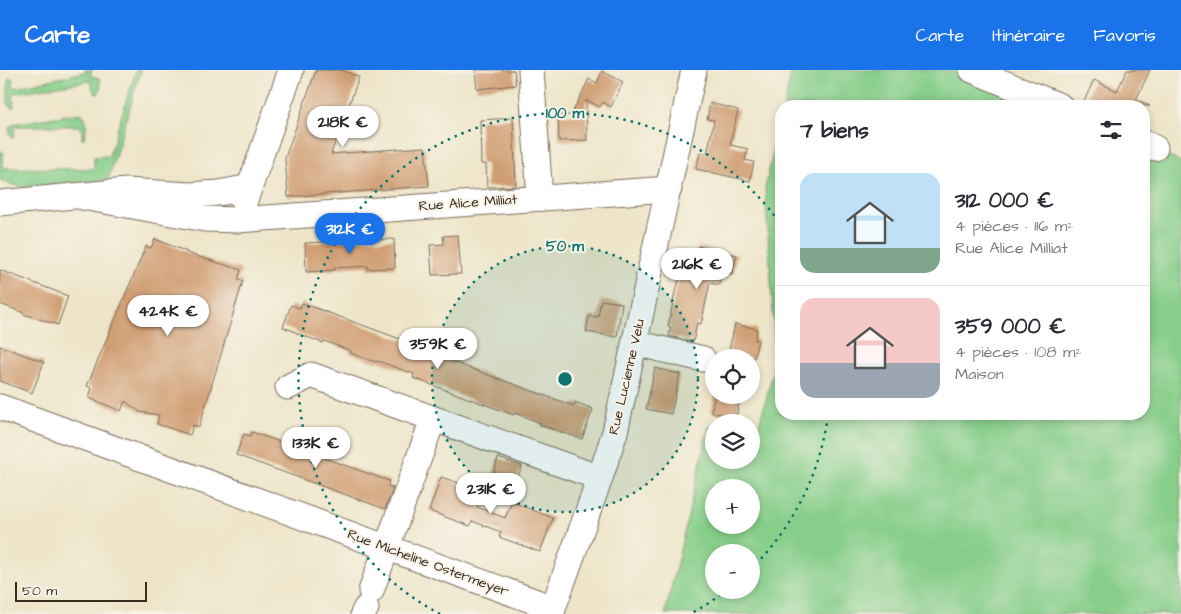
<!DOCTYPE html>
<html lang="fr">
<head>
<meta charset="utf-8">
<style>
	:root { --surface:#fff; --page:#f2f2f3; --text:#2b2b33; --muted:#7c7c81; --line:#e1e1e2; --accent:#1a73e8 }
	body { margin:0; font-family:"Architects Daughter",sans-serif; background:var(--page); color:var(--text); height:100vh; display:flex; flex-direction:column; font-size:19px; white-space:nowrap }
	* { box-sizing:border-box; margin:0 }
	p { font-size:16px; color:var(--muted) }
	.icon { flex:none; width:28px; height:28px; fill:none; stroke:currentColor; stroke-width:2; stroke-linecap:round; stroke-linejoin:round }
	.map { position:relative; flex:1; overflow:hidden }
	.details { position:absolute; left:775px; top:30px; width:375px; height:320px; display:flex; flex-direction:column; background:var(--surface); border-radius:20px; box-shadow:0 2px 8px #0003 }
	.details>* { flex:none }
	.controls { position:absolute; left:705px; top:279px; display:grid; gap:10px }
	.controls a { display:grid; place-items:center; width:55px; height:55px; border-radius:50%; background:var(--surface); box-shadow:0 2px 8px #0003; font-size:25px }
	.scale { position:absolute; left:15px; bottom:12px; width:132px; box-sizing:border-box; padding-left:5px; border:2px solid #3b2a1e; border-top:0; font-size:14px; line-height:18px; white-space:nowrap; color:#3b2a1e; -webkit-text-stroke:4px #f7f3e8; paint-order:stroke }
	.price { position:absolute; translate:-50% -42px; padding:0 11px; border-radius:18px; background:#fff; color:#222; font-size:16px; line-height:32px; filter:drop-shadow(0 1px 2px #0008) }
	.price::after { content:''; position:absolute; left:50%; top:30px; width:15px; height:11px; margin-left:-8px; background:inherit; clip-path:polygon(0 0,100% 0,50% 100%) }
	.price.selected { background:var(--accent); color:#fff }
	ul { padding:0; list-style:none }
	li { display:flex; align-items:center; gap:15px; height:125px; padding:0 25px }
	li+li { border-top:1px solid var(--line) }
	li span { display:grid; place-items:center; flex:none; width:140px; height:100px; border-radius:15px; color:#555 }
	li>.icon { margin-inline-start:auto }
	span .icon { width:60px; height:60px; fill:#fffc; stroke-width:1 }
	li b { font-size:21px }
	h2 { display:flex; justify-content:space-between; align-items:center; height:60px; padding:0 25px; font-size:21px }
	header { display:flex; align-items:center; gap:30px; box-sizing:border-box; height:70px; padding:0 25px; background:var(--accent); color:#fff }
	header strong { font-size:24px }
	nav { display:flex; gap:28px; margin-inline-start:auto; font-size:18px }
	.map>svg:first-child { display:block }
	.green { fill:#86ce89; stroke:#607c54; fill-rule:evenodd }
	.building { fill:#d09e73 }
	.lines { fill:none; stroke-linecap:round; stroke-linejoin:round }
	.minor-casing { stroke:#7a6b5a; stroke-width:27 }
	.minor { stroke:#fff; stroke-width:25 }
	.ring { fill:none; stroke:#0f766e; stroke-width:2.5; stroke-dasharray:2.5 5 }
	.labels { text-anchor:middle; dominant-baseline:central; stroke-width:4; stroke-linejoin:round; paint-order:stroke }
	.street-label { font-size:14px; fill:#3b2a1e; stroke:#f7f3e8 }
	.centre { fill:#0f766e; stroke:#f7f3e8; stroke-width:2.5 }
	.ring-label { font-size:15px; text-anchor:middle; font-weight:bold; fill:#0f766e; stroke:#f7f3e8; stroke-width:4; stroke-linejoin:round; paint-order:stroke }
</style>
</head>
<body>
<header>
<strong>Carte</strong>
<nav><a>Carte</a><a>Itinéraire</a><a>Favoris</a></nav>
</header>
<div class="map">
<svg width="1181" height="544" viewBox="0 0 1181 544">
	<rect width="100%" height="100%" fill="#f7f3e8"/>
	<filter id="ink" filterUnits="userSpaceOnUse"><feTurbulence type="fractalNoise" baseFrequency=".02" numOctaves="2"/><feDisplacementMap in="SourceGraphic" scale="10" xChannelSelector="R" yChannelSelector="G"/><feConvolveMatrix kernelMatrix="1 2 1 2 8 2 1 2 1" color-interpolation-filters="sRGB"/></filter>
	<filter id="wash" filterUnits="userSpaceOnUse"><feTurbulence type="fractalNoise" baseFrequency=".0096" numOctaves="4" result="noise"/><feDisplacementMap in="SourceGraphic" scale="20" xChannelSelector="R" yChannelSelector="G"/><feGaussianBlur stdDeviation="1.12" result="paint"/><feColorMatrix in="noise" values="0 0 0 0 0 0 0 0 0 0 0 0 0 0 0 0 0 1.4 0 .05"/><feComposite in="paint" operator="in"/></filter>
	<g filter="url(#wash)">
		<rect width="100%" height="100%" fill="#eee5c9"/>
		<!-- green -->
		<g class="green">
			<path d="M85,0H92L90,6L99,8C102,13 101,20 98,24H96C92,21 93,15 90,11L15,23L13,25L14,37L12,38L8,35V10L9,8L13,9L14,18L85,2Z"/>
			<path d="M136,0H141L108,110C92,111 77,112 61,114C41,115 18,121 0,110V81L4,83L3,98L94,99V87L109,86Z"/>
			<polygon points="792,0 954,0 1044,36 784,36"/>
			<path d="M81,43C89,49 86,60 84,68L82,69V61L80,56H15L14,68H13L10,65L9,58L12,54Z"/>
			<path d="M781,47V344H1144V76L1181,92V544H665L709,357L714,358V390H751V369L755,370L776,291L765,118ZM714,418H751V455H714ZM714,482H751V520H714Z"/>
		</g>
		<g id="blocks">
			<!-- building -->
			<g class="building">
				<polygon points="316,0 341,0 359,7 331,84 425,77 429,116 288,127 285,88"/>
				<polygon points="475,0 514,0 516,15 477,19"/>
				<polygon points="1127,0 1150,0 1136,30 1150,36 1095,36 1084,31 1094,10 1117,21"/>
				<polygon points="602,1 623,12 611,37 603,32 600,37 586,30 587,70 559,71 558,45 571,45 589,9 597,13"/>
				<polygon points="710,33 738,40 730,75 748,79 745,90 754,92 750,111 696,99 700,83 707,84 714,50 707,49"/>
				<polygon points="513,48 516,116 487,117 486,94 481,94 480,50"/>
				<polygon points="458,165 461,204 432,205 430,175 444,174 443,166"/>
				<polygon points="155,169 187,182 187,183 241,200 238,210 243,211 199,357 193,355 190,365 157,354 159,345 140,342 125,331 121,341 89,328 92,318 87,316 146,176 151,178"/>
				<polygon points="376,169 377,170 394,169 395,198 368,199 368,196 335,198 335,200 306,202 305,173"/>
				<polygon points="698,176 737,185 732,204 722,202 719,215 710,213 701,254 697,253 693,272 669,266 671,257 668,256 676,218 677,218 684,190 695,192"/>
				<polygon points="0,200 68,226 58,255 23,244 24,243 0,234"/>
				<polygon points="601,230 622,233 617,267 586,262 589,246 598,247"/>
				<polygon points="302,233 411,273 412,271 447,284 445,289 513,314 574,336 575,332 593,339 582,369 540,355 541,353 515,343 514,345 413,308 414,304 378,291 377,292 369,290 350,283 351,281 324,271 323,273 296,263 296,262 283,257 291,235 300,238"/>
				<polygon points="735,254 757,259 755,270 758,270 754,288 737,288 728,285"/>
				<polygon points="0,276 44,292 32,323 0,311"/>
				<polygon points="655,298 680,304 671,344 646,339"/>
				<polygon points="715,325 741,325 736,347 711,342"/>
				<polygon points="252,362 389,411 388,416 393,418 385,439 236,385 244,364 250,366"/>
				<polygon points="498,388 522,396 516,412 493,404"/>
				<polygon points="441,407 483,421 477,437 505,448 512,432 553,448 540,482 499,467 501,462 472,451 470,456 429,441"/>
			</g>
		</g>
	</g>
	<g filter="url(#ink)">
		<use href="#blocks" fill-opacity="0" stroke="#7a6b5a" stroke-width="1"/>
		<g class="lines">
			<defs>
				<g id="minor">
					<polyline points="531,0 540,128"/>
					<polyline points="972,0 1060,36"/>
					<polyline points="1144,73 1155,78"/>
					<polyline points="77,126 205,149 238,150 669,119"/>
					<polyline points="0,133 126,121 189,125 219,123 250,117"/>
					<polyline points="244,133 291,0"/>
					<polyline points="635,273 703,289"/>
					<polyline points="288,317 311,305 600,408 551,544"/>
					<polyline points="0,337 553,538"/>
					<polyline points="600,408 615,362 694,0"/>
					<polyline points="371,521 433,349"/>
					<polyline points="363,544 366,538"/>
				</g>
			</defs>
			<!-- minor casing -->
			<use href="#minor" class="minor-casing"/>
			<!-- minor -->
			<use href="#minor" class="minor"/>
		</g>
	</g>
	<!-- distance rings -->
	<circle cx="565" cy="309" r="133" fill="#0f766e" fill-opacity=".12"/>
	<g class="ring">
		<circle cx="565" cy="309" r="133"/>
		<path d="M828 346A266 266 0 0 1 751 499M727 520A266 266 0 0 1 690 544M440 544A266 266 0 1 1 780 153"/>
	</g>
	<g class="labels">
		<!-- street labels -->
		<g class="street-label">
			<text transform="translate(468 133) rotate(-4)">Rue Alice Milliat</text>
			<text transform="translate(627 307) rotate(-77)">Rue Lucienne Velu</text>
			<text transform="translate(428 493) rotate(20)">Rue Micheline Ostermeyer</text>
		</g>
	</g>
	<circle cx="565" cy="309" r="8" class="centre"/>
	<g class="ring-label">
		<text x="565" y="48">100 m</text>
		<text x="565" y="181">50 m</text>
	</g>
</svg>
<div class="controls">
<a><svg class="icon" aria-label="locate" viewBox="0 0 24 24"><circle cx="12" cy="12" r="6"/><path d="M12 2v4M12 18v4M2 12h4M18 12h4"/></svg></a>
<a><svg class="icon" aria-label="layers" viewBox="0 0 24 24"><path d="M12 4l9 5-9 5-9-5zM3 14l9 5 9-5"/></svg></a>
<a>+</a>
<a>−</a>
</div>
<div class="scale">50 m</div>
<b class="price" style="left:343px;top:78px">218K €</b>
<b class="price selected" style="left:350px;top:185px">312K €</b>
<b class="price" style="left:697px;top:220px">216K €</b>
<b class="price" style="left:168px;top:267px">424K €</b>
<b class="price" style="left:438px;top:300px">359K €</b>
<b class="price" style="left:316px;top:399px">133K €</b>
<b class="price" style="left:491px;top:445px">231K €</b>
<section class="details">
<h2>7 biens<svg class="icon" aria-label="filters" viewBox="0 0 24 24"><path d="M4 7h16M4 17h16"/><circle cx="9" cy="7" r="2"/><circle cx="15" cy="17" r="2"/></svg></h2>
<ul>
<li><span style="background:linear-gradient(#bfe0f5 75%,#7fa58c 0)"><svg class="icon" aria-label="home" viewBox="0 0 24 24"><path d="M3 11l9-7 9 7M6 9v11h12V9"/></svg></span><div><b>312 000 €</b><p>4 pièces · 116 m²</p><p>Rue Alice Milliat</p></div></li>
<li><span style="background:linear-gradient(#f6c9c9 65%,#9aa5b1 0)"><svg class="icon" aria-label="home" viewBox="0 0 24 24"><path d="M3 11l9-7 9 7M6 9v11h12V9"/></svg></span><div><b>359 000 €</b><p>4 pièces · 108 m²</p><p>Maison</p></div></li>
</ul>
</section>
</div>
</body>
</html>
